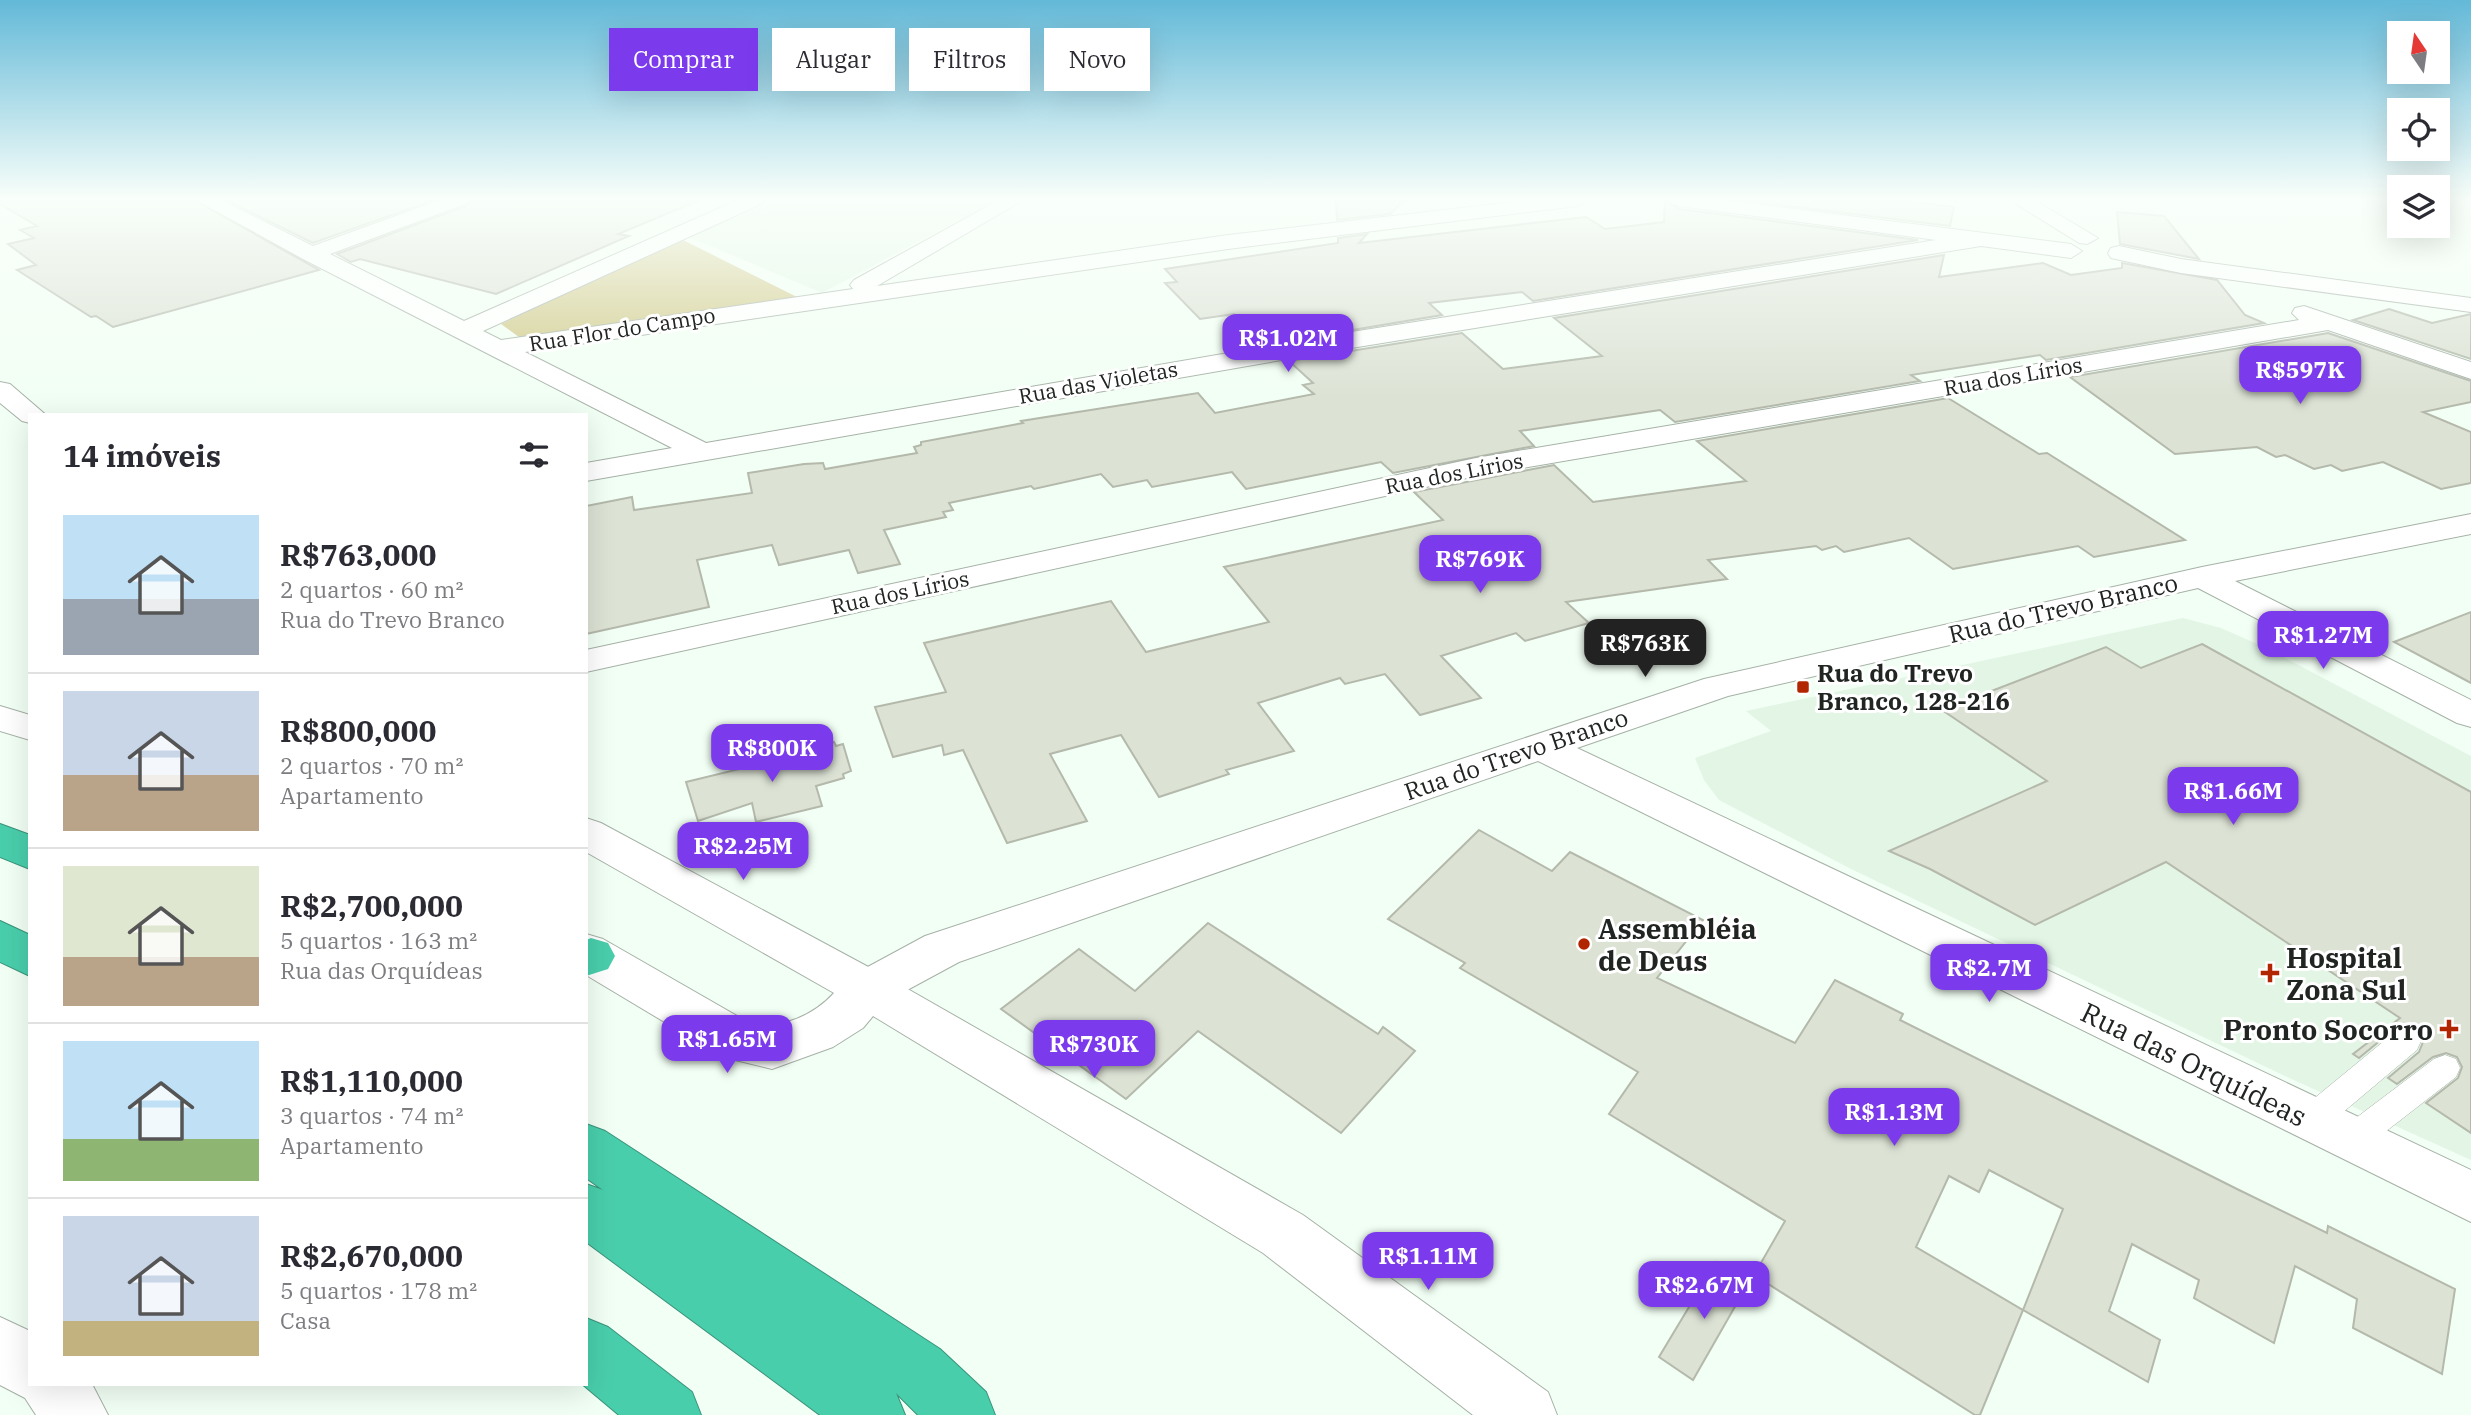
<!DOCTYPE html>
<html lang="pt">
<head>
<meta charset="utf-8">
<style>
	:root { --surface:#fff; --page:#f2f2f3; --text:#2b2b33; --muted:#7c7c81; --line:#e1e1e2; --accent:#7c3aed }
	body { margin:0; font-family:"IBM Plex Serif",serif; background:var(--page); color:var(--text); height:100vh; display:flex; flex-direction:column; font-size:26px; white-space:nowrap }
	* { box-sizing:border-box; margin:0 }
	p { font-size:23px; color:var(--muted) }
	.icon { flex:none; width:38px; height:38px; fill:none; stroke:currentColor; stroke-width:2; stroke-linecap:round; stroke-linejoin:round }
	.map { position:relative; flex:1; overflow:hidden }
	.details { position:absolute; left:28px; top:413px; width:560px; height:973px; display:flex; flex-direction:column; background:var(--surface); border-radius:0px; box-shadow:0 7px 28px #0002 }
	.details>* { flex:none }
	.hud { position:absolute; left:609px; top:28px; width:665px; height:63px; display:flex; gap:14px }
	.needle { width:46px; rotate:347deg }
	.tools { position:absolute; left:2387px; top:21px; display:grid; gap:14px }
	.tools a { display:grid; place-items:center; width:63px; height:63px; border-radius:0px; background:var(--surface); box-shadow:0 7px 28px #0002; font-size:35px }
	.price { position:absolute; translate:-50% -60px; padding:0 16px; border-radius:14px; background:var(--accent); color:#fff; font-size:23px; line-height:46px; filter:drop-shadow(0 2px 4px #0008) }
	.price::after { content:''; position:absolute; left:50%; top:42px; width:21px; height:16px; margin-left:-10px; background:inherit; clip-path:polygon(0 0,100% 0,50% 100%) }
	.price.on { background:#222; color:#fff }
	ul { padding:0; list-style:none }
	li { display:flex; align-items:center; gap:21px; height:175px; padding:0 35px }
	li+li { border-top:2px solid var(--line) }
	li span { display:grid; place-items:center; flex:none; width:196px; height:140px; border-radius:0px; color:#555 }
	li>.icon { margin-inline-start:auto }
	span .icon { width:84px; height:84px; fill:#fffc; stroke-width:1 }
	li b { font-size:30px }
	h2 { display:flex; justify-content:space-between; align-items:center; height:84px; padding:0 35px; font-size:30px }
	.tag { padding:0 24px; border-radius:0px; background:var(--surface); box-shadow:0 7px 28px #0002; font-size:24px; line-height:63px }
	.tag.on { background:var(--accent); color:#fff }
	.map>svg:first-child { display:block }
	.built { fill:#e3f6e6 }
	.green { fill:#d1ca8a }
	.building { fill:#dce2d4; stroke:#b4b9ac; stroke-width:2; fill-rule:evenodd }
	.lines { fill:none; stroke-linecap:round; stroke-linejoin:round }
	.service-casing { stroke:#a6b1a7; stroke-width:1 }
	.minor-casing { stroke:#a6b1a7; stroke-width:2 }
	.tertiary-casing { stroke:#a6b1a7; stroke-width:2 }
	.motorway-casing { stroke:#3b937b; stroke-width:2 }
	.service { fill:#fff; fill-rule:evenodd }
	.minor { fill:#fff; fill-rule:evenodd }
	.tertiary { fill:#fff; fill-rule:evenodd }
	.motorway { fill:#49ceab; fill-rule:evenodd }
	.poi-dot { fill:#b12600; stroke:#fff; stroke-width:2.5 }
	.labels { text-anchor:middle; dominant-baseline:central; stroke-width:6; stroke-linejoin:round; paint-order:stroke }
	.far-street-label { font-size:21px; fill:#212521; stroke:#fff }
	.street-label { font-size:24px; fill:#212521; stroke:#fff }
	.poi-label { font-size:24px; font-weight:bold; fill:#212521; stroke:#fff; text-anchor:start }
	.near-poi-label { font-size:28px; font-weight:bold; fill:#212521; stroke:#fff; text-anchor:start }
	.near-street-label { font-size:28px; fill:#212521; stroke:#fff }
</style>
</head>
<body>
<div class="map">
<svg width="2471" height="1415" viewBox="0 0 2471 1415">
	<rect width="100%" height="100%" fill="#f2fff4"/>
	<!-- built -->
	<g class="built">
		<polygon points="777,200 996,200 822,293 689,237"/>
		<polygon points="2183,618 2221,628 2266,648 2471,756 2471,1160 2287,1077 1851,869 1719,800 1704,780 1695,758 1771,731 1746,711"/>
	</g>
	<!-- green -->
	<polygon class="green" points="681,239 799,298 523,340 501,324"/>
	<!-- building -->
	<g class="building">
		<polygon points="0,200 194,200 319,270 113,327 96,316 91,317 17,270 36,265 8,244 34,238 20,230 37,226 0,204"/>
		<polygon points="226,200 434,200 313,243"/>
		<polygon points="471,200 700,200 618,234 629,236 496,294 360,259 351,262 337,254 466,206"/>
		<polygon points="1336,200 1405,200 1390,214 1337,220"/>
		<polygon points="1665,200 1679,209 1918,240 1533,301 1522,292 1429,303 1442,315 1268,344 1234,314 1200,319 1165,283 1177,282 1165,269 1338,243 1338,238 1367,234 1359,243 1586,217 1605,229 1664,222"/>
		<polygon points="1739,200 1899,200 1954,207 1950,226"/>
		<polygon points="2117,212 2164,216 2199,259 2120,244"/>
		<polygon points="1944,255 1939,277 2043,263 2071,275 2122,268 2122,263 2217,280 2245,315 2264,323 2046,360 2040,355 1911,375 1920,381 1675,422 1660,410 1520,431 1534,446 1393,473 1381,462 1246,489 1232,472 1152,487 1147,480 1113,487 1101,474 1034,489 1031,486 949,503 953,510 943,512 946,517 884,530 900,564 858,573 849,550 779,565 772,545 697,560 709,607 586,634 586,506 632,497 634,510 752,493 748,473 804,464 823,463 825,469 917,453 914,447 921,445 921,442 1023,423 1021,421 1198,393 1215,413 1314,394 1303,385 1313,383 1289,361 1462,333 1503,369 1602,356 1554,318"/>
		<polygon points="2389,309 2432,323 2471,314 2471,359 2353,320"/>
		<polygon points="2328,333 2471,381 2471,402 2423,412 2471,432 2471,483 2441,489 2383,462 2342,471 2331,465 2314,469 2285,455 2276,457 2257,447 2175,454 2070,377"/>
		<polygon points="1948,398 2039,454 2047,453 2185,540 2094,557 2078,546 1953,569 1909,538 1844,552 1836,546 1822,550 1816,546 1708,560 1727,579 1566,602 1589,623 1525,641 1516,633 1441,656 1481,698 1420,715 1385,674 1345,684 1340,678 1258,703 1294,751 1226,770 1229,774 1159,797 1121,735 1050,754 1087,821 1007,843 963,750 944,755 942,745 893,757 875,707 946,692 924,643 1111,601 1146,652 1269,622 1224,567 1443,520 1414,492 1554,465 1593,502 1746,481 1697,441"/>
		<polygon points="2471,612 2471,683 2394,642"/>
		<polygon points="2202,644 2471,792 2471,1133 2426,1103 2458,1078 2462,1067 2457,1057 2446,1053 2433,1057 2397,1084 2388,1078 2419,1052 2423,1042 2419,1031 2407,1026 2393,1030 2359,1058 2353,1054 2400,1018 2166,862 2035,925 1930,869 1889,851 2047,781 1942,710 2106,647 2141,668"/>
		<polygon points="834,742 836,746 843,744 851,771 843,774 844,778 816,786 822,806 756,822 752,803 698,821 686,782 785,758 783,753"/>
		<path d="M1479,830L1552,871L1570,852L1703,920L1657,978L1795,1043L1835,980L1903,1014L1900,1020L2237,1189L2327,1233L2328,1226L2455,1289L2442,1374L2353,1328L2357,1299L2295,1266L2274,1343L2194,1298L2199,1280L2132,1244L2109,1311L2160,1340L2148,1382L2023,1310L1980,1415H1975L1754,1275L1785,1221L1609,1114L1638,1072L1460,968L1465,963L1388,919ZM1989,1170L2063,1209L2023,1310L1916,1247L1949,1176L1979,1192Z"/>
		<polygon points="1208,923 1378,1034 1383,1027 1415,1051 1341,1133 1198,1031 1126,1099 1001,1009 1079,949 1135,991"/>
		<polygon points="1716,1262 1749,1282 1693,1380 1659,1357"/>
	</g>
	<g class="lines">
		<defs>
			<g id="service">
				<polygon points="2406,1029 2417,1032 2421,1041 2417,1050 2322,1130 2311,1133 2300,1130 2295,1120 2300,1110 2395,1032"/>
				<polygon points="2445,1055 2456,1059 2460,1068 2456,1077 2362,1150 2351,1154 2340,1150 2335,1140 2340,1130 2434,1059"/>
			</g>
			<g id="minor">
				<polygon points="196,200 221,200 313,246 440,200 468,200 465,204 330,254 464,321 738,200 764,200 761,204 483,331 501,340 853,289 850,285 854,280 999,200 1023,200 877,286 1228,235 1530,200 1587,200 1577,206 1228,249 525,352 706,443 1339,334 1936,240 1679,206 1672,204 1669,200 1722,200 2071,244 2082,251 2071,258 1981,246 1339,350 586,481 586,463 672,448 303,259"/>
				<polygon points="2010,200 2034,200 2098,238 2087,244 2079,243"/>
				<polygon points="2119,246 2181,259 2471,298 2471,312 2181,273 2111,258 2108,253 2111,248"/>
				<polygon points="2304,306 2471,362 2471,379 2328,330 1476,476 586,672 586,650 1476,458 2299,320 2292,313 2295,308"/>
				<polygon points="2471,514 2471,534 2235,581 2471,700 2471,727 2457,723 2198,588 1728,696 1577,748 2471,1170 2471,1222 1538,761 959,962 885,1002 868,1008 851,1002 844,989 851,976 925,936 1704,679 2202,567"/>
			</g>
			<g id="tertiary">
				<polygon points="0,382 10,384 46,415 30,415 30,423 22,421 0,403"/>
				<polygon points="0,706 30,715 30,740 0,731"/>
				<path d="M586,818L601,823L885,976L1303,1215L1548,1392L1557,1415H1473L1263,1253L873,1016L863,1028L833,1047L772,1069L723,1057L586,975V934L603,939L751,1024C782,1029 813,1016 834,993L586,852Z"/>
				<polygon points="0,1317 30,1331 30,1384 92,1384 108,1415 36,1415 25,1398 0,1385"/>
			</g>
			<g id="motorway">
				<polygon points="0,824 30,835 30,869 0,857"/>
				<polygon points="0,921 30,935 30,976 0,962"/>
				<polygon points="591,938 608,943 615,956 608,969 586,976 586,940"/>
				<polygon points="586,1124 605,1131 940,1349 986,1392 995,1415 918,1415 896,1393 905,1415 820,1415 586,1242 586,1184 603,1190 586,1178"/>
				<polygon points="586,1318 608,1327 692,1392 701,1415 619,1415 582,1384 586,1384"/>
			</g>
		</defs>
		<!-- service casing -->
		<use href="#service" class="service-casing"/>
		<!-- minor casing -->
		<use href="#minor" class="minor-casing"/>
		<!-- tertiary casing -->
		<use href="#tertiary" class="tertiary-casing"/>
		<!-- motorway casing -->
		<use href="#motorway" class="motorway-casing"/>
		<!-- service -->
		<use href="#service" class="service"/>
		<!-- minor -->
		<use href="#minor" class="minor"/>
		<!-- tertiary -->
		<use href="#tertiary" class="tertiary"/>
		<!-- motorway -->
		<use href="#motorway" class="motorway"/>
	</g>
	<!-- sky -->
	<linearGradient id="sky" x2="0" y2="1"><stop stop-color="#63b9d8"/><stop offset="0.5" stop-color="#f9fffa"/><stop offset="1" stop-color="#f9fffa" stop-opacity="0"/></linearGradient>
	<rect width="2471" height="398" fill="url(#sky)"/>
	<!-- markers -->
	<g class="poi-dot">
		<rect x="1796" y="680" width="14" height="14" rx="3.5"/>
		<circle cx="1584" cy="944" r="7"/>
		<path d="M2266.5 962.5h7v7h7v7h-7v7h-7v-7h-7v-7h7z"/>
		<path d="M2445.5 1018.5h7v7h7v7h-7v7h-7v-7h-7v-7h7z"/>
	</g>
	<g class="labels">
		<!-- far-street labels -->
		<g class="far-street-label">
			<text transform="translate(622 329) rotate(-9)">Rua Flor do Campo</text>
			<text transform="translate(2013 376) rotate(-10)">Rua dos Lírios</text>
			<text transform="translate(1098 382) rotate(-10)">Rua das Violetas</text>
			<text transform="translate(1454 473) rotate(-11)">Rua dos Lírios</text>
			<text transform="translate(900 592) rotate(-12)">Rua dos Lírios</text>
		</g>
		<!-- street labels -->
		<g class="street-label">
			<text transform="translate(2063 608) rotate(-13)">Rua do Trevo Branco</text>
			<text transform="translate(1516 754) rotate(-19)">Rua do Trevo Branco</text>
		</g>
		<!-- poi labels -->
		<g class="poi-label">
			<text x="1817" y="673">Rua do Trevo<tspan x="1817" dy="28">Branco, 128-216</tspan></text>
		</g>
		<!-- near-poi labels -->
		<g class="near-poi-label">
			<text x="1598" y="928">Assembléia<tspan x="1598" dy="32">de Deus</tspan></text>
			<text x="2286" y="957">Hospital<tspan x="2286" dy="32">Zona Sul</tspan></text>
			<text x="2433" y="1029" text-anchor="end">Pronto Socorro</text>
		</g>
		<!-- near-street labels -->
		<g class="near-street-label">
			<text transform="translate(2194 1064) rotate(26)">Rua das Orquídeas</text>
		</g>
	</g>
</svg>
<div class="tools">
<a><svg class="needle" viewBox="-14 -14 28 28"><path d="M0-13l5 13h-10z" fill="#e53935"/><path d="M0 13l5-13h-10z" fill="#7c7c81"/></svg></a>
<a><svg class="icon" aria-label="locate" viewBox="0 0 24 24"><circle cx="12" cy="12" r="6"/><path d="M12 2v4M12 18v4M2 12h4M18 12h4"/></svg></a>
<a><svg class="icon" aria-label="layers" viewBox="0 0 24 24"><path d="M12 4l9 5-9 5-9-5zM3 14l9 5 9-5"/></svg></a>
</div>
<b class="price" style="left:1288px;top:374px">R$1.02M</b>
<b class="price" style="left:2300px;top:406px">R$597K</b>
<b class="price" style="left:1480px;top:595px">R$769K</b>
<b class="price" style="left:2323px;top:671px">R$1.27M</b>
<b class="price on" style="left:1645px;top:679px">R$763K</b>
<b class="price" style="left:772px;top:784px">R$800K</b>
<b class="price" style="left:2233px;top:827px">R$1.66M</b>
<b class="price" style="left:743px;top:882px">R$2.25M</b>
<b class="price" style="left:1989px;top:1004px">R$2.7M</b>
<b class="price" style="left:727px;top:1075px">R$1.65M</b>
<b class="price" style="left:1094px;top:1080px">R$730K</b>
<b class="price" style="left:1894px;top:1148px">R$1.13M</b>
<b class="price" style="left:1428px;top:1292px">R$1.11M</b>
<b class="price" style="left:1704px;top:1321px">R$2.67M</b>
<div class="hud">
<a class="tag on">Comprar</a>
<a class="tag">Alugar</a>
<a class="tag">Filtros</a>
<a class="tag">Novo</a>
</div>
<section class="details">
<h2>14 imóveis<svg class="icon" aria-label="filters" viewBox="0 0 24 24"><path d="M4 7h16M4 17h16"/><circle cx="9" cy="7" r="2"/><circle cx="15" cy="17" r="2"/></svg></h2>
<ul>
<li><span style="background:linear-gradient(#bfe0f5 60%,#9aa5b1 0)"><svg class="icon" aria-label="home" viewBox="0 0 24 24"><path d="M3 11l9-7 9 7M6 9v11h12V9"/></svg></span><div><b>R$763,000</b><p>2 quartos · 60 m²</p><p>Rua do Trevo Branco</p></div></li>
<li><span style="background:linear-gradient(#c9d6e8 60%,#b9a48a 0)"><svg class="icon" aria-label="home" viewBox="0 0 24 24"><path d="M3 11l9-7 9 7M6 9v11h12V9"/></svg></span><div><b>R$800,000</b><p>2 quartos · 70 m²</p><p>Apartamento</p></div></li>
<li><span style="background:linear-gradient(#dfe7d0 65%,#b9a48a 0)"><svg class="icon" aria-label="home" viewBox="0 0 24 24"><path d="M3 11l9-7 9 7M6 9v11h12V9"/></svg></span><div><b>R$2,700,000</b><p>5 quartos · 163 m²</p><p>Rua das Orquídeas</p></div></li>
<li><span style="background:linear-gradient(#bfe0f5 70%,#8fb573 0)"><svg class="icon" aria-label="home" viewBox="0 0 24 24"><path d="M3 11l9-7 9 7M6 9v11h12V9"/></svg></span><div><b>R$1,110,000</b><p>3 quartos · 74 m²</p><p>Apartamento</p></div></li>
<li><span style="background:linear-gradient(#c9d6e8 75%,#c2b280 0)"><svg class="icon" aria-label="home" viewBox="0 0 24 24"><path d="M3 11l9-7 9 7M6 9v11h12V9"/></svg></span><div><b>R$2,670,000</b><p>5 quartos · 178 m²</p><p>Casa</p></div></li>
</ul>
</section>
</div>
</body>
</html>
